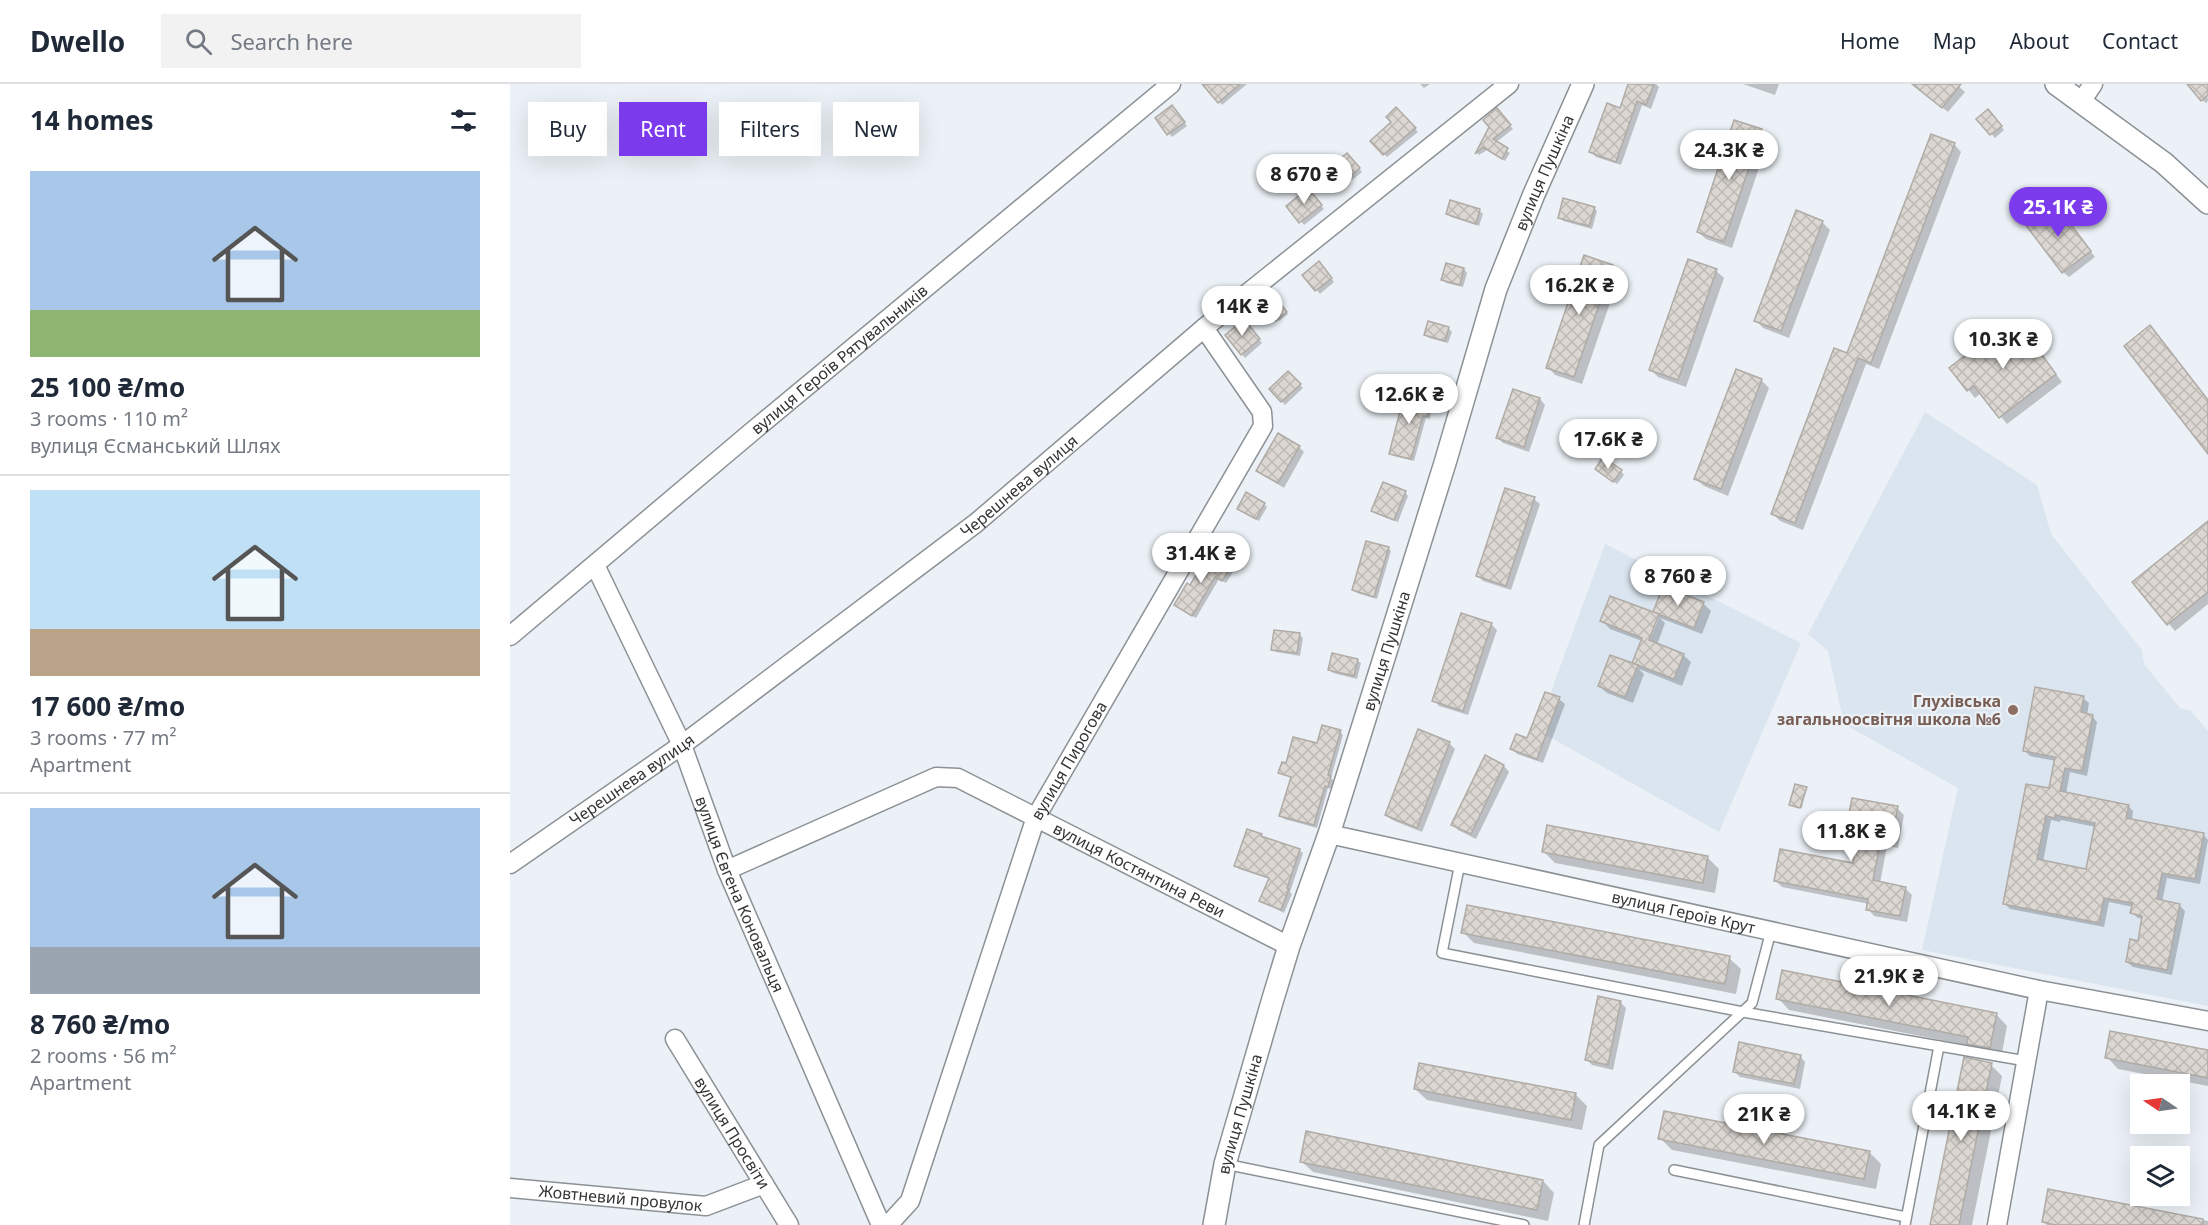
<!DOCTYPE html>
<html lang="en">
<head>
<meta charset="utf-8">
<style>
	:root { --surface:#fff; --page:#f2f2f3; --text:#1f2937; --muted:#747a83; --line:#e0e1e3; --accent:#7c3aed }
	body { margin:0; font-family:"Noto Sans",sans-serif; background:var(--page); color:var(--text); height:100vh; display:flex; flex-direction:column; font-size:22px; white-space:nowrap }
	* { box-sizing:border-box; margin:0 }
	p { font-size:20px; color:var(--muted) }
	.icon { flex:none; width:33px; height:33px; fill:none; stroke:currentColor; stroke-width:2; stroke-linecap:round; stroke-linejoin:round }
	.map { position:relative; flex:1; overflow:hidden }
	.side { display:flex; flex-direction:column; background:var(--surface); width:510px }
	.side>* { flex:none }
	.top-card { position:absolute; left:18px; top:18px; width:570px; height:54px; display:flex; gap:12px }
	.needle { width:39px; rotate:283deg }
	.controls { position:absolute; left:1620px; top:990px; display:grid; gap:12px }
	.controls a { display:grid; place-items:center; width:60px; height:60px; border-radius:0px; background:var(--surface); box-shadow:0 6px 24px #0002; font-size:30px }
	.price { position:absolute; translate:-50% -51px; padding:0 14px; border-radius:21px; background:#fff; color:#222; font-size:20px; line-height:39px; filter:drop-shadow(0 2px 3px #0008) }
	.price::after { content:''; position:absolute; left:50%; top:36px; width:18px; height:14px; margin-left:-9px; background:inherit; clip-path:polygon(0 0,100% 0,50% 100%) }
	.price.current { background:var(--accent); color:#fff }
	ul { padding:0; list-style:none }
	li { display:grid; align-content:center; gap:12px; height:318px; padding:0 30px }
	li+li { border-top:2px solid var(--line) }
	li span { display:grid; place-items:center; height:186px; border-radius:0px; color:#555 }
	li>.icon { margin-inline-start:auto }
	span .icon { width:108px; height:108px; fill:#fffc; stroke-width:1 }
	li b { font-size:26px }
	h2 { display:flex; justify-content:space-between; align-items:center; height:72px; padding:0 30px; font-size:26px }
	.tag { padding:0 21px; border-radius:0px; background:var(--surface); box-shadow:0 6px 24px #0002; font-size:21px; line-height:54px }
	.tag.current { background:var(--accent); color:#fff }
	header { display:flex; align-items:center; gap:36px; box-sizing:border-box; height:84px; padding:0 30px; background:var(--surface); border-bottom:2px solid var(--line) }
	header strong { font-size:28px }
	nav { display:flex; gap:33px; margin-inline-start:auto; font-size:21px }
	.search { width:420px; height:54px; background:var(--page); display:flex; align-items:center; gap:15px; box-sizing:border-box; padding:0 21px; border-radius:0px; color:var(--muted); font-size:22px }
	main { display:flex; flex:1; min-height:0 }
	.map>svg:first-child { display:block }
	.built { fill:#dae5ef }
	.shadow { fill:#0003; fill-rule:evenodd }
	.building { fill:url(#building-cross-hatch); stroke:#b0aba6; stroke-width:1.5; fill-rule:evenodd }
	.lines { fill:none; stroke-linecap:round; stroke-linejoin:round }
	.service-casing { stroke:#8b9195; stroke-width:12 }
	.minor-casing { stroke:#8b9195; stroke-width:21 }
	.tertiary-casing { stroke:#8b9195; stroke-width:24 }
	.service { stroke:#fff; stroke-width:9 }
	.minor { stroke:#fff; stroke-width:18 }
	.tertiary { stroke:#fff; stroke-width:21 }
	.education-dot { fill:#8d6e63; stroke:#ebf1f6; stroke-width:2 }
	.labels { text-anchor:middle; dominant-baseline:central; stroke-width:4.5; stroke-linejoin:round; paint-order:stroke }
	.street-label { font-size:16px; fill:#333537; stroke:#ebf1f6 }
	.education-label { font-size:16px; font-weight:bold; fill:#785e54; stroke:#ebf1f6; text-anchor:end }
</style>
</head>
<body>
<header>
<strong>Dwello</strong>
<div class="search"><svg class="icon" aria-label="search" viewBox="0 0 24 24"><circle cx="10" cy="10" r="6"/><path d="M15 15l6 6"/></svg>Search here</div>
<nav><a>Home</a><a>Map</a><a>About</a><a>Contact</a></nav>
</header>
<main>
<section class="side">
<h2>14 homes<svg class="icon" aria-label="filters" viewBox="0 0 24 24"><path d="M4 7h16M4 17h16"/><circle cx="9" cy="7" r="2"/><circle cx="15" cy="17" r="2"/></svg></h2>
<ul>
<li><span style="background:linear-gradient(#a9c7e8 75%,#8fb573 0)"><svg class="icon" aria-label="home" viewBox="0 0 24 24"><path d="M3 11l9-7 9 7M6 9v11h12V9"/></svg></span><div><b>25 100 ₴/mo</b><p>3 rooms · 110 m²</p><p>вулиця Єсманський Шлях</p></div></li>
<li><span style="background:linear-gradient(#bfe0f5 75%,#b9a48a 0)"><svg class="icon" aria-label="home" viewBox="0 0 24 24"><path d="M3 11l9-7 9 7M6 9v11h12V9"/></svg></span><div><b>17 600 ₴/mo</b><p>3 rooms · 77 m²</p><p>Apartment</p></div></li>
<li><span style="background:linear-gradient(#a9c7e8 75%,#9aa5b1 0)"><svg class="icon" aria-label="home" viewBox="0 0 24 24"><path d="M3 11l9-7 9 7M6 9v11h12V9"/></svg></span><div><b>8 760 ₴/mo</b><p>2 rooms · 56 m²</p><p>Apartment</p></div></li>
</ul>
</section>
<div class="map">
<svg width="1698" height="1141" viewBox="0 0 1698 1141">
	<defs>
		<pattern id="building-cross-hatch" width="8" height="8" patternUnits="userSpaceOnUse" patternTransform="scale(1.5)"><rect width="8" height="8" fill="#dcd7d2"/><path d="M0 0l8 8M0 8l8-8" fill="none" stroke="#bdb9b5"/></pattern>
	</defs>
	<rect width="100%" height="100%" fill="#ebf1f6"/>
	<!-- built -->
	<g class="built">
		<polygon points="1415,328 1527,401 1541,450 1632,566 1634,580 1670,624 1681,627 1698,647 1698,922 1412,866 1448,704 1334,640 1318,567 1298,550"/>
		<polygon points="1095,460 1291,559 1209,748 1027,646"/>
	</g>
	<!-- shadow -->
	<g class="shadow">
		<polygon points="694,0 737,0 712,21"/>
		<polygon points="910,0 920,0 914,4"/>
		<polygon points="1120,0 1146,0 1149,3 1141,25 1132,21 1111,81 1086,73 1081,68 1111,26"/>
		<polygon points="1233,0 1269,0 1265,11"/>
		<polygon points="1403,0 1446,0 1455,8 1438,28"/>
		<polygon points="1696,0 1698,17 1696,19 1692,16"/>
		<polygon points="886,25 908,48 877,73 862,57 883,38"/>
		<polygon points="665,26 677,42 662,53 647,35"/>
		<polygon points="990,30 1003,45 985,59 1000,69 995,77 977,66 969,71 966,68"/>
		<polygon points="1481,30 1494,46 1485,54 1468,35"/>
		<polygon points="1251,47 1259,54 1222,164 1196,155 1188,148"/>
		<polygon points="1444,60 1451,68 1369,285 1356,280 1293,446 1270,437 1263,430"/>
		<polygon points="841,74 852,88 842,96 839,93"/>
		<polygon points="801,109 814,125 794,141 778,122"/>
		<polygon points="941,118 970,127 973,130 969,142 941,133 938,130"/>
		<polygon points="1084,124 1087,127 1082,145 1053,137 1049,133"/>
		<polygon points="1549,126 1585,173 1559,193 1553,188"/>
		<polygon points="1312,138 1320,146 1279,254 1253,244 1246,236"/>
		<polygon points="812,183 824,198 810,210 794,191"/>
		<polygon points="1102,183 1110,190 1072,300 1045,291 1038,283"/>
		<polygon points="954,185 957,189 953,203 936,199 933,195"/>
		<polygon points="1206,187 1214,194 1176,303 1148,293 1140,285"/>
		<polygon points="766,216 778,230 769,237 757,222"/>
		<polygon points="737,241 752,259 735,274 717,252"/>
		<polygon points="938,244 942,248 938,259 919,254 915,250"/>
		<polygon points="1522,270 1534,274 1552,298 1497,340 1471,309 1465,314 1441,284"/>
		<polygon points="778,289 793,304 775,321 761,305"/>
		<polygon points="1251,296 1259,304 1218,412 1194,402 1186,395"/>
		<polygon points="1030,315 1035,321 1019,368 993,359 988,354"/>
		<polygon points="920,316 923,319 920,335 916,334 904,377 884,372 880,369"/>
		<polygon points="789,363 794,368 774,404 754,392 748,386"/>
		<polygon points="1111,387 1114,391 1107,400 1090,388"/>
		<polygon points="895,408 898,412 888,438 867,430 863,427"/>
		<polygon points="1024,415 1030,420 1001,506 973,497 968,492"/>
		<polygon points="754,420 757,423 749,437 732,428"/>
		<polygon points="1698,439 1698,520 1665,547 1624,499"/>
		<polygon points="878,464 881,467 867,515 847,509 844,506"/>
		<polygon points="720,484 723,488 716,499 709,495 686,534 669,524 680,503"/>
		<path d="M1101,514L1150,532L1144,527L1193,519L1201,527L1192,550L1150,534L1155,539L1147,561L1173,571L1181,578L1172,602L1129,585L1134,590L1123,619L1097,609L1089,602L1101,573L1129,584L1124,579L1132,557L1100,545L1092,537ZM1146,533H1149L1137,563L1135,562Z"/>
		<polygon points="981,540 987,546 958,631 929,622 924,616"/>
		<polygon points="789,550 793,554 790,572 766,568 763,565"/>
		<polygon points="847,576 851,579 847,595 823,589 820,586"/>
		<path d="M1573,614L1579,619L1577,631L1582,632L1587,638L1577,692L1560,688L1556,710L1618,722L1623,727L1622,737L1693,750L1698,756L1690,800L1657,794L1652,818L1669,821L1675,827L1662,891L1623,883L1617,878L1629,859L1633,835L1628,834L1622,829L1623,823L1599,818L1594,843L1500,825L1495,820L1540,706L1546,677L1520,672L1514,666ZM1541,736L1550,738L1551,736L1586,743L1578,787L1533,778Z"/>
		<polygon points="1049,615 1055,620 1033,679 1007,670 1002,665 1018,656"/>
		<polygon points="830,648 833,651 821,694 824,697 822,705 818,704 807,744 774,735 771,731 782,694 770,689 777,681"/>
		<polygon points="939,659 945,665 912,748 882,736 876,731"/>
		<polygon points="976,674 994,682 999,688 966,755 948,746 943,740"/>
		<polygon points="1296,705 1292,724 1282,722"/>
		<polygon points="1387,724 1394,731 1388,764 1377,762 1370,799 1395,804 1402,811 1397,838 1364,832 1358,825 1359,820 1272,803 1266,797 1344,781 1349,756 1343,755 1337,748"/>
		<polygon points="1038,743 1198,774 1209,785 1205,809 1045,779 1033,767"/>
		<polygon points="751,751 755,755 789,766 793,769 780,808 782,810 774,829 751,817 760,795 729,785 725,781"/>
		<polygon points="953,848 1219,874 1231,885 1226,910 964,859"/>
		<polygon points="1268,914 1486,930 1497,942 1491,974 1470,971 1461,962 1279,926"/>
		<polygon points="1110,918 1116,924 1103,986 1082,981 1077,976"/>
		<polygon points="1698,967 1698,1002 1608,985 1597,973"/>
		<polygon points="1290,972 1295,978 1290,1005 1230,993 1224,987"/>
		<polygon points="1481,981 1492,992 1462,1141 1422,1141"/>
		<polygon points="905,1005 1066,1011 1077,1022 1072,1046 917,1016"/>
		<polygon points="797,1049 1033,1097 1044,1109 1038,1137 803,1088 791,1077"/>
		<polygon points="1150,1054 1359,1068 1371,1080 1366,1105 1162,1066"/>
		<polygon points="1540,1107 1698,1137 1698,1141 1537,1141 1534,1138"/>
	</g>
	<!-- building -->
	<g class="building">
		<polygon points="692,0 730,0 708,19"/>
		<polygon points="1118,0 1144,0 1136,21 1127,17 1106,78 1079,68 1097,19 1110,24"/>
		<polygon points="1402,0 1451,0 1432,24"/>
		<polygon points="1677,0 1698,0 1698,11 1691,17"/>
		<polygon points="662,21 675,38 657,51 645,34"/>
		<polygon points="886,23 906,44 873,71 860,57 881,38 876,33"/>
		<polygon points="987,24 1001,41 983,55 998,64 992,75 973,63 965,70 979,43 973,36"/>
		<polygon points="1478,25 1492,42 1480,51 1466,35"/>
		<polygon points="1224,36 1252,45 1214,158 1187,148"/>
		<polygon points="1421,50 1445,59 1361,279 1348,274 1285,439 1261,430 1324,264 1337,269"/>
		<polygon points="837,69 850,84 838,94 825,79"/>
		<polygon points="798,104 812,121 789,139 776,122"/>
		<polygon points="1053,114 1085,123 1079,142 1048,134"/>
		<polygon points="940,116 970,125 966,140 936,130"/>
		<polygon points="1544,118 1581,167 1552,189 1515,140"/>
		<polygon points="1286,126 1313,137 1271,247 1244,237"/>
		<polygon points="1074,171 1103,181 1064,293 1036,284"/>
		<polygon points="1178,175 1207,185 1168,296 1139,286"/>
		<polygon points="809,177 822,194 805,207 792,191"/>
		<polygon points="936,179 954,184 950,201 931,196"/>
		<polygon points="766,214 777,228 766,237 755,222"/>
		<polygon points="734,235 750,255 731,271 715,251"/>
		<polygon points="918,237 939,243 935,257 914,251"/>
		<polygon points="1498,238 1521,268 1527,264 1546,290 1489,334 1464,302 1457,307 1439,284"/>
		<polygon points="1640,241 1698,316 1698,370 1614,262"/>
		<polygon points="1226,285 1252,295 1211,405 1184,395"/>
		<polygon points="778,287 791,300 771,318 759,305"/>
		<polygon points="1003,305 1030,314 1014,363 986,354"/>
		<polygon points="895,308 921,314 917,333 913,332 901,375 879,370"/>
		<polygon points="768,349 790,362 768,399 746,387"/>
		<polygon points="1093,373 1112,386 1103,398 1085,385"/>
		<polygon points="873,398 896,407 884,436 861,427"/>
		<polygon points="995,404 1025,413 996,502 966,492"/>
		<polygon points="736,408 755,419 746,435 727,425"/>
		<polygon points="1698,437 1698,508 1657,541 1622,498"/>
		<polygon points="856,457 879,463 864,513 842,506"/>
		<polygon points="699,470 721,483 712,497 705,493 682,532 664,521 677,499 680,501"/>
		<polygon points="1153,502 1194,518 1184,544 1143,528"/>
		<polygon points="1100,512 1149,530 1139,556 1174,570 1164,595 1122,579 1132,554 1090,537"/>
		<polygon points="951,529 982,539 953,627 922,617"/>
		<polygon points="764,546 790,549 787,569 761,566"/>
		<polygon points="822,569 848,575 844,592 818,586"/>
		<polygon points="1100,571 1128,581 1115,613 1088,602"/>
		<path d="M1525,603L1574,612L1571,628L1583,631L1572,687L1555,684L1550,707L1619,721L1616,734L1694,749L1685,795L1652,789L1647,815L1670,820L1657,886L1616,878L1620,855L1628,857L1632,832L1620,829L1623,819L1594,814L1589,839L1493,820L1516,700L1539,704L1545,673L1513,667ZM1545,731L1585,739L1576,785L1527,775L1536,732L1545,734Z"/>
		<polygon points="1035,608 1050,613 1027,675 1000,665 1006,650 1017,654"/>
		<polygon points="812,641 831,646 818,691 821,692 818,703 815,702 804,741 769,732 781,693 768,689 772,678 776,679 783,653 807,659"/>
		<polygon points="908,645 940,658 907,744 875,731"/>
		<polygon points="975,671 994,681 961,750 941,741"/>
		<polygon points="1285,700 1297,703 1290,724 1279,721"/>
		<polygon points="1342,714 1388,722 1381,758 1371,756 1363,796 1396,803 1390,832 1356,826 1358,815 1264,797 1270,765 1343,779 1348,751 1335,749"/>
		<polygon points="1037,741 1198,772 1193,799 1032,768"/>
		<polygon points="737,745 752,750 751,752 790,765 777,804 779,805 771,826 749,817 759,794 724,782"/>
		<polygon points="957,821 1220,872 1215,900 951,849"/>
		<polygon points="1272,886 1487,929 1480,964 1457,960 1458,953 1266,915"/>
		<polygon points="1088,912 1111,917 1098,981 1075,976"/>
		<polygon points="1600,947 1698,966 1698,994 1595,974"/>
		<polygon points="1229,958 1291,971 1284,1000 1223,988"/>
		<polygon points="1454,973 1482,979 1449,1141 1420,1141"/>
		<polygon points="909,979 1066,1009 1061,1036 904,1005"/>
		<polygon points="1154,1027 1360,1067 1354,1095 1148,1055"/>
		<polygon points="796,1047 1033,1096 1027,1126 790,1078"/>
		<polygon points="1538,1105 1693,1135 1693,1141 1546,1141 1532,1138"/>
	</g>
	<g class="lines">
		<defs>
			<g id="service">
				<polyline points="950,779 932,869 1233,928 1516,977"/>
				<polyline points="715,1080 1014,1141"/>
				<polyline points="1164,1086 1396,1133"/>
				<polyline points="1074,1141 1089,1061 1242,919 1261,847"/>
				<polyline points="1395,1141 1429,962"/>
			</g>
			<g id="minor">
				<polyline points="1571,18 1583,0"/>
				<path id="s1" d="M85,481L172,661L217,786L371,1141"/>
				<path id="s2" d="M0,552L244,346L661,0"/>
				<path id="s3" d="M819,750L1529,906L1698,937"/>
				<path id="s4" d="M0,780L172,661L466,439L694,244L999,0"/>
				<path id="s5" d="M217,786L426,693L448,694L779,862"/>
				<path id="s6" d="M165,955L279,1141"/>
				<path id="s7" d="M0,1104L196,1122L254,1100"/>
				<path id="s8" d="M378,1141L400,1117L526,733L753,342L752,328L694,244"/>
				<polyline points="1487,1141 1529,906"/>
			</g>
			<g id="tertiary">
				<polyline points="1546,0 1654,79 1698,119"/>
				<path id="s9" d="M704,1141L715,1080L762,918L779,862L819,750L935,379L986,205L1024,110L1073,0"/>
			</g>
		</defs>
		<!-- service casing -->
		<use href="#service" class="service-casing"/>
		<!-- minor casing -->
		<use href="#minor" class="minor-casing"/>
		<!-- tertiary casing -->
		<use href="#tertiary" class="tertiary-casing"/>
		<!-- service -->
		<use href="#service" class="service"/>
		<!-- minor -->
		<use href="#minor" class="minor"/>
		<!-- tertiary -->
		<use href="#tertiary" class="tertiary"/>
	</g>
	<!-- markers -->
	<circle class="education-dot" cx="1503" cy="626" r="6"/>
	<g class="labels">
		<!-- street labels -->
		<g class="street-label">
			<text stroke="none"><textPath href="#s9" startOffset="1104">вулиця Пушкіна</textPath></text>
			<text stroke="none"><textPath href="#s2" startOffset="430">вулиця Героїв Рятувальників</textPath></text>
			<text stroke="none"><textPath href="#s4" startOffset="634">Черешнева вулиця</textPath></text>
			<text stroke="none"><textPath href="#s9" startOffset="600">вулиця Пушкіна</textPath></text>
			<text stroke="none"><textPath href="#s8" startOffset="502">вулиця Пирогова</textPath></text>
			<text stroke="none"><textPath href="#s4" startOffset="148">Черешнева вулиця</textPath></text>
			<text stroke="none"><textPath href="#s5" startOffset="454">вулиця Костянтина Реви</textPath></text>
			<text stroke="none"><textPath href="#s1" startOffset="360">вулиця Євгена Коновальця</textPath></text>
			<text stroke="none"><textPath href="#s3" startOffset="363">вулиця Героїв Крут</textPath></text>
			<text stroke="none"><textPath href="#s9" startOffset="114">вулиця Пушкіна</textPath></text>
			<text stroke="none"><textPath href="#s6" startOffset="110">вулиця Просвіти</textPath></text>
			<text stroke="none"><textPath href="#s7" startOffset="111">Жовтневий провулок</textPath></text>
		</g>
		<!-- education labels -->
		<g class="education-label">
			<text x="1491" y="617">Глухівська<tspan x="1491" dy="18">загальноосвітня школа №6</tspan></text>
		</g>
	</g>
</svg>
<div class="controls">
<a><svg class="needle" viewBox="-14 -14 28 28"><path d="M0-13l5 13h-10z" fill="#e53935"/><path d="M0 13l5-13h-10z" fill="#747a83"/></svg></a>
<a><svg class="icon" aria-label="layers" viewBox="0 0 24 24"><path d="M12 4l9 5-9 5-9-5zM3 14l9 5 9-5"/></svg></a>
</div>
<b class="price" style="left:1219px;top:97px">24.3K ₴</b>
<b class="price" style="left:794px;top:121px">8 670 ₴</b>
<b class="price current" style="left:1548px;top:154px">25.1K ₴</b>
<b class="price" style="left:1069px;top:232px">16.2K ₴</b>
<b class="price" style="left:732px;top:253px">14K ₴</b>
<b class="price" style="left:1493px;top:286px">10.3K ₴</b>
<b class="price" style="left:899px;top:341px">12.6K ₴</b>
<b class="price" style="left:1098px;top:386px">17.6K ₴</b>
<b class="price" style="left:691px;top:500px">31.4K ₴</b>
<b class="price" style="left:1168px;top:523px">8 760 ₴</b>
<b class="price" style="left:1341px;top:778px">11.8K ₴</b>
<b class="price" style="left:1379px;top:923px">21.9K ₴</b>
<b class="price" style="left:1451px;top:1058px">14.1K ₴</b>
<b class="price" style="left:1254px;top:1061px">21K ₴</b>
<div class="top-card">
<a class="tag">Buy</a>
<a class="tag current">Rent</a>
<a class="tag">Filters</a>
<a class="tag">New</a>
</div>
</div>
</main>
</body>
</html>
